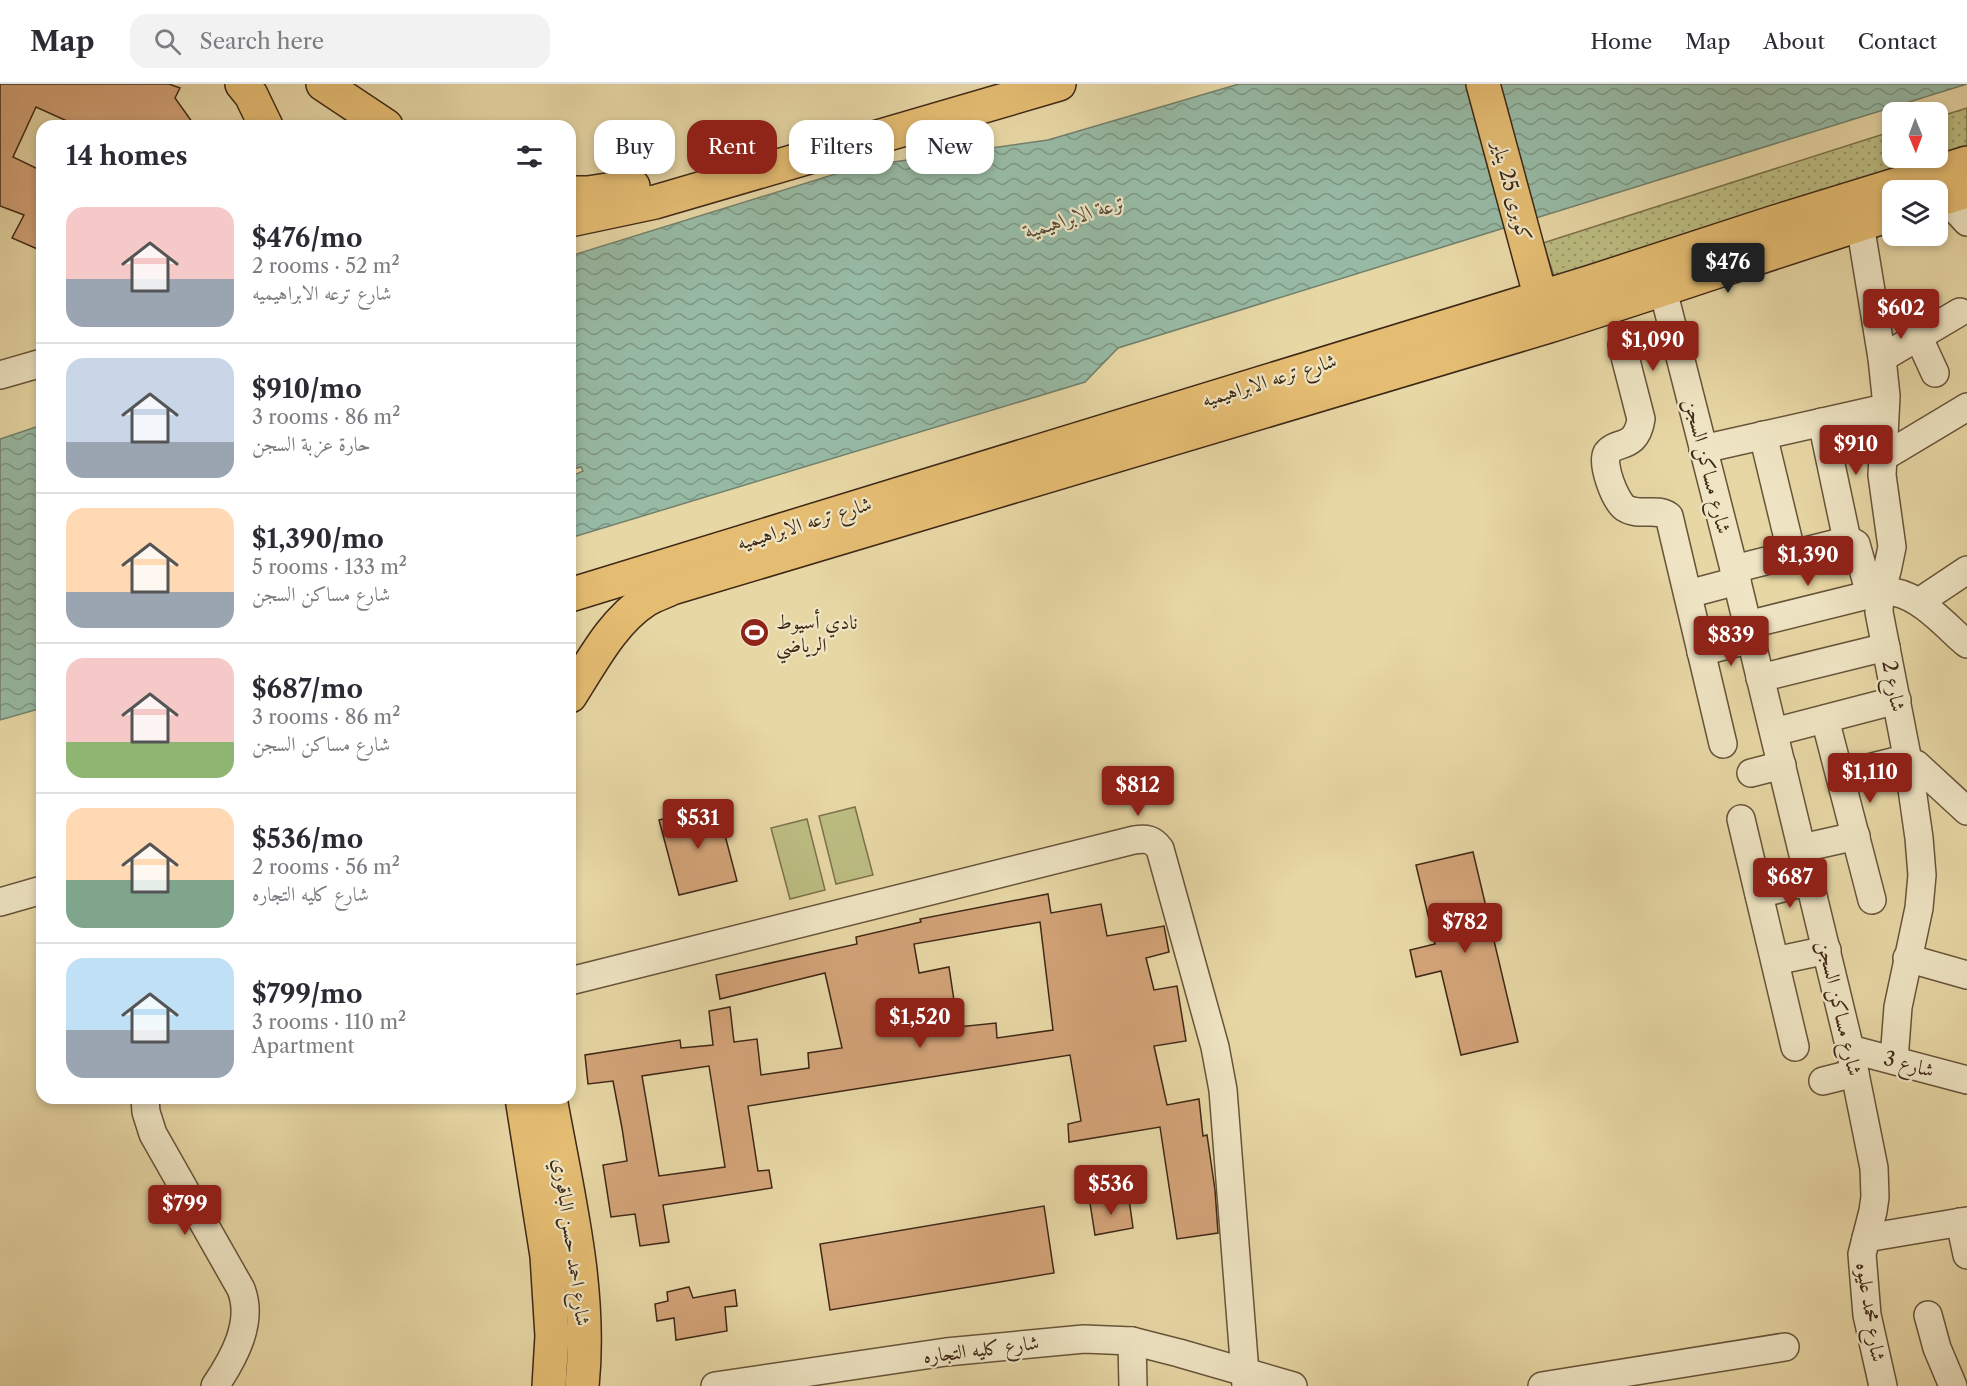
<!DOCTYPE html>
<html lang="en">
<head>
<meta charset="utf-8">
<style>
	:root { --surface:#fff; --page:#f2f2f3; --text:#2b2b33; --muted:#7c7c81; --line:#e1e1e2; --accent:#8f2418 }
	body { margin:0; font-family:"Libre Caslon Text",Amiri,serif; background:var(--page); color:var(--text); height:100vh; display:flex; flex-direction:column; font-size:22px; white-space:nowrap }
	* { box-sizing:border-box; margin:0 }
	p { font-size:20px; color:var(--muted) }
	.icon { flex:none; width:33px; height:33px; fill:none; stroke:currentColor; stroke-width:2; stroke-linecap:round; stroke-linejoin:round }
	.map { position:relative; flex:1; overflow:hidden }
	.panel { position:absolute; left:36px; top:36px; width:540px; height:984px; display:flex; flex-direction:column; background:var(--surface); border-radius:18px; box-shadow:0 3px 9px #0003 }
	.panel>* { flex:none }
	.top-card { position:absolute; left:594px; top:36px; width:570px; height:54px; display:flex; gap:12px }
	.needle { width:39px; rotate:179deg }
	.fabs { position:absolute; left:1882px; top:18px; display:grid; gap:12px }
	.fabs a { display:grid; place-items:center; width:66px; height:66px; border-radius:12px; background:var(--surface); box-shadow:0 3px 9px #0003; font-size:30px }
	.price { position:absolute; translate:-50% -51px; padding:0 14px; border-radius:6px; background:var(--accent); color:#fff; font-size:20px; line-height:39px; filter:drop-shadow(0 2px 3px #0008) }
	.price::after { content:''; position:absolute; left:50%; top:36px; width:18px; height:14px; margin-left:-9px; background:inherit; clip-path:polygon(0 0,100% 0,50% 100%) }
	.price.selected { background:#222; color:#fff }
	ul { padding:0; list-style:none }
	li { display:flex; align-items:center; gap:18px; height:150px; padding:0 30px }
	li+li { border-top:2px solid var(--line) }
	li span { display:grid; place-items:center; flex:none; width:168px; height:120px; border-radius:18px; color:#555 }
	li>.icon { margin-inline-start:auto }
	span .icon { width:72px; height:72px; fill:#fffc; stroke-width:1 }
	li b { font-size:26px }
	h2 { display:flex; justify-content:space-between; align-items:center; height:72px; padding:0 30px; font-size:26px }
	.pill { padding:0 21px; border-radius:18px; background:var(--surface); box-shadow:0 3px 9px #0003; font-size:21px; line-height:54px }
	.pill.selected { background:var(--accent); color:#fff }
	header { display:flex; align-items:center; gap:36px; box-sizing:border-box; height:84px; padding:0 30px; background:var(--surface); border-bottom:2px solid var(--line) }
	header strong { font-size:28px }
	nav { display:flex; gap:33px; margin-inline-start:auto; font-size:21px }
	.search { width:420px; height:54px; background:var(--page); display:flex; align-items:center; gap:15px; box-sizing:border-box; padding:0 21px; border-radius:18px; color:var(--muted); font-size:22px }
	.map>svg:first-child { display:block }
	.park { fill:url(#park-dots); stroke:#7d724c; stroke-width:1.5 }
	.pitch { fill:#bcbd82; stroke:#7d724c; stroke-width:1.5 }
	.water { fill:url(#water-waves); stroke:#73806c; stroke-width:1.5 }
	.building { fill:#d3a378; stroke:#3e2816; stroke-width:1.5; fill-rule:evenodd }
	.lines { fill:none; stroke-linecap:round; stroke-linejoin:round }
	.minor-casing { stroke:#68543a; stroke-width:30 }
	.major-casing { stroke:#3e2816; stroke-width:36 }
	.minor { stroke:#efe5c4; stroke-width:27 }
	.major { stroke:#e4bc72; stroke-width:33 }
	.labels { text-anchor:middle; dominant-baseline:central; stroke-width:4.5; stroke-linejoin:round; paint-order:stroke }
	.street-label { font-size:20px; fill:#3e2816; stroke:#efe5c4 }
	.poi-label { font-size:20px; fill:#3e2816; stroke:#efe5c4; text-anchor:start }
	.water-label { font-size:21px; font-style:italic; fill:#544c3a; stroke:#efe5c4 }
</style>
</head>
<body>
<header>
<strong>Map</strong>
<div class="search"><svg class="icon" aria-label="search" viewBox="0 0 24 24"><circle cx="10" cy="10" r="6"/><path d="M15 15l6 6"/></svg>Search here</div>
<nav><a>Home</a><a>Map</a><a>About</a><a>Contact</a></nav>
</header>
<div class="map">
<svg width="1967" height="1302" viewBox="0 0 1967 1302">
	<defs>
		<pattern id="park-dots" width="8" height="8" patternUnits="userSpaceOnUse" patternTransform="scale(1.5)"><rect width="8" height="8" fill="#bcbd82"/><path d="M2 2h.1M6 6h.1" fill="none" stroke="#9a9a69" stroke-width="1.8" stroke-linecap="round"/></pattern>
		<pattern id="water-waves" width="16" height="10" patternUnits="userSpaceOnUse" patternTransform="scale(1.5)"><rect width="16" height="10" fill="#97baa5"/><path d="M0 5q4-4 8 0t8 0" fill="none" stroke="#7d9785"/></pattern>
	</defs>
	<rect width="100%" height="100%" fill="#e7d7a5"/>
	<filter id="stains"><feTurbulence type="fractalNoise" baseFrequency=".00333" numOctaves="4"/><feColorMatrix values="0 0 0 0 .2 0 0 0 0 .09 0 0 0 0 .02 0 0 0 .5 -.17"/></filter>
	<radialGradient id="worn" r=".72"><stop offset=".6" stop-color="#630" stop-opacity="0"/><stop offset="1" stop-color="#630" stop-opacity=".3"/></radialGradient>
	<!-- park -->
	<g class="park">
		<polygon points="1967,24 1967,62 1938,71 1938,33"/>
		<polygon points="1893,47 1893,74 1931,74 1555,195 1543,159"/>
	</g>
	<!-- pitch -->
	<g class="pitch">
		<polygon points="855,723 873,791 836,800 819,732"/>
		<polygon points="807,735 825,806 790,815 771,744"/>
	</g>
	<!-- water -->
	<g class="water">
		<polygon points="1239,0 1967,0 1118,264 1085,298 570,454 570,393 583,387 581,383 570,386 570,172 858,83 1048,56"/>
		<polygon points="42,341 42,624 0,636 0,355"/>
	</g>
	<!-- building -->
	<g class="building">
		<polygon points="0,0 169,0 180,4 175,14 195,42 78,42 36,23 13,73 42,87 42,167 12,154 24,131 0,122"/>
		<polygon points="717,721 737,797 679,811 659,736"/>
		<polygon points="1473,768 1518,958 1461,971 1441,887 1416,893 1410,866 1435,860 1416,781"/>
		<path d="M1048,810L1051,829L1101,820L1107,852L1164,842L1169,868L1146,874L1154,906L1177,902L1186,957L1154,962L1167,1021L1199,1015L1203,1052L1207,1051L1215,1106L1218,1149L1177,1155L1160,1043L1069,1058L1068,1040L1081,1037L1070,971L748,1022L758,1087L769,1086L772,1104L663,1121L669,1158L640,1162L635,1130L611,1133L603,1081L627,1077L622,1044L613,997L588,1000L585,971L680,956L681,964L713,961L709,927L730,923L734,958L757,955L761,991L809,984L808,969L842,964L825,889L720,915L716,891L857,860L856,853L921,838L920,835ZM1040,838L1053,946L997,954L996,939L958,943L949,883L919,889L914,860ZM709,982L725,1083L659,1092L642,992Z"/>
		<polygon points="1129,1115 1133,1144 1095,1151 1090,1119"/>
		<polygon points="1044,1122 1054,1189 830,1226 820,1160"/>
		<polygon points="689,1203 693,1214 735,1206 737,1222 725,1223 727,1247 676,1256 674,1234 657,1237 655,1220 668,1217 667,1208"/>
	</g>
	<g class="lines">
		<defs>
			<g id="minor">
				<polyline points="1945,114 1967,138"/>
				<polyline points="1860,140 1882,274 1886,312 1882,391 1892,463 1887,487 1880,508 1879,528 1908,677 1919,754 1922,791 1919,824 1898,923 1894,976"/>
				<polyline points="1663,206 1734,485 1850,965 1874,1084 1875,1113 1873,1127 1862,1170 1867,1231 1883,1302"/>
				<polyline points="1918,252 1935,289"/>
				<path d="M1622,261L1641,335C1636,367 1616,356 1607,369C1601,380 1615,417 1625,424C1640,433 1655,423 1669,432L1723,660"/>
				<polyline points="1882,274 1960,228"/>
				<polyline points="0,291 42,279"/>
				<polyline points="1822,338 1847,456"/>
				<polyline points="1763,351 1792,471"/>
				<polyline points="1703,365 1885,324"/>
				<polyline points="1882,374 1967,323"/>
				<polyline points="1734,485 1849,456 1856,460 1870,510"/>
				<polyline points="1688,510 1737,497"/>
				<polyline points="1919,518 1967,486"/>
				<path d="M1747,541L1880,508C1914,503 1943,540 1967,560"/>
				<polyline points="1701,568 1751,555"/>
				<polyline points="1760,594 1886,563"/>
				<polyline points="1825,635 1872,816"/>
				<polyline points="1774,648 1897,616"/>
				<polyline points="1751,689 1782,681"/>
				<polyline points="1840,691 1900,676 1916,680 1967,727"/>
				<polyline points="1741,735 1795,963"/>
				<polyline points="1802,764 1856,752"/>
				<polyline points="1759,810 1810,797"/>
				<polyline points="0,818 42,806"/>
				<polyline points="1907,874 1967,891"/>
				<polyline points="1775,877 1827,866"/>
				<path d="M570,897L1134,756C1146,754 1153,755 1160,765L1215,963L1223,1006L1246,1302"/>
				<polyline points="1850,965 1967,996"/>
				<polyline points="1823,997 1855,989"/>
				<path d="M145,1014L146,1028L153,1050L241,1205C254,1238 234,1274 215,1302"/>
				<polyline points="1960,1138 1967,1171"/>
				<polyline points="1866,1154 1967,1137"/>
				<polyline points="1928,1231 1937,1264 1953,1302"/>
				<polyline points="1132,1257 1133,1302"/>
				<polyline points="715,1302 946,1268 1084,1255 1132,1257 1179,1269 1293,1302"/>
				<polyline points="1542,1302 1785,1263"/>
			</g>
			<g id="major">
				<polyline points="242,0 251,11 266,42"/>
				<polyline points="323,0 386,42"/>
				<polyline points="1483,0 1546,233"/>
				<polyline points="570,109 588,109 633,102"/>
				<polyline points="1938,116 1967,107"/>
				<polyline points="570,136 655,118 1059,0"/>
				<polyline points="570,511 1591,198 1775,138 1967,79"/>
				<path d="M570,612C592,578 612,538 646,516C654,511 664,508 672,504L1549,242C1664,206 1778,166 1893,130"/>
				<polyline points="522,1014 547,1172 552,1252 549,1302"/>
				<path d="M550,1014C567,1109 592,1205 582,1302"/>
			</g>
		</defs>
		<!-- minor casing -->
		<use href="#minor" class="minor-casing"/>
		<!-- major casing -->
		<use href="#major" class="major-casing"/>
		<!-- minor -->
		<use href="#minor" class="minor"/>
		<!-- major -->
		<use href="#major" class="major"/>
	</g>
	<!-- icons -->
	<defs>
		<symbol id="stadium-disc" viewBox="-11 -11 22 22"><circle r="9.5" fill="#8f2418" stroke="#efe5c4"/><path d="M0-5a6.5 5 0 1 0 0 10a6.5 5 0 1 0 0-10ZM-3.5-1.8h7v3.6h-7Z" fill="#fff"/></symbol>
	</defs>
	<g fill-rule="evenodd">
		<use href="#stadium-disc" x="738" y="532" width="33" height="33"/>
	</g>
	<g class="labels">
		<!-- street labels -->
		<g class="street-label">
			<text transform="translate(1512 107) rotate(75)">كوبرى 25 يناير</text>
			<text transform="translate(1269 296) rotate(-17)">شارع ترعه الابراهيميه</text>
			<text transform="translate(1708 382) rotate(76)">شارع مساكن السجن</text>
			<text transform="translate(804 439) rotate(-17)">شارع ترعه الابراهيميه</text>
			<text transform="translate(1894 602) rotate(79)">شارع 2</text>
			<text transform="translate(1840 924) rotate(77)">شارع مساكن السجن</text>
			<text transform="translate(1909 980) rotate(15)">شارع 3</text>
			<text transform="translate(572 1158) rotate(82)">شارع احمد حسن الباقوري</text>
			<text transform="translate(1871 1228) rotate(81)">شارع محمد عليوه</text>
			<text transform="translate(981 1265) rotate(-7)">شارع كليه التجاره</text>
		</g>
		<!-- poi labels -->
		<g class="poi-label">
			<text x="776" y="538">نادي أسيوط<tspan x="776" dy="23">الرياضي</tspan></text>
		</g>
		<!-- water labels -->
		<g class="water-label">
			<text transform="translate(1075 132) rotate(-17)">ترعة الابراهيمية</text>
		</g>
	</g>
	<rect width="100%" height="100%" filter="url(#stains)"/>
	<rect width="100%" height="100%" fill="url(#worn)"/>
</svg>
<div class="fabs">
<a><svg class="needle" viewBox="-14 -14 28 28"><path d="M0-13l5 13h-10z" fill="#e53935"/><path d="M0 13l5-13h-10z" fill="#7c7c81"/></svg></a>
<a><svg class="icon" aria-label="layers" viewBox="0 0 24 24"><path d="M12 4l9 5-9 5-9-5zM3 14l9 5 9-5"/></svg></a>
</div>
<b class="price selected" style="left:1728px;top:210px">$476</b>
<b class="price" style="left:1901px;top:256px">$602</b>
<b class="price" style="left:1653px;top:288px">$1,090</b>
<b class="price" style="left:1856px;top:392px">$910</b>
<b class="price" style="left:1808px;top:503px">$1,390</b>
<b class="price" style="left:1731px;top:583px">$839</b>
<b class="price" style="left:1870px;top:720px">$1,110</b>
<b class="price" style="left:1138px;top:733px">$812</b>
<b class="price" style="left:698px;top:766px">$531</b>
<b class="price" style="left:1790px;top:825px">$687</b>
<b class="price" style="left:1465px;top:870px">$782</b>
<b class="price" style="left:920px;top:965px">$1,520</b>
<b class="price" style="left:1111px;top:1132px">$536</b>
<b class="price" style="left:185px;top:1152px">$799</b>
<div class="top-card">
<a class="pill">Buy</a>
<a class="pill selected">Rent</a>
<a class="pill">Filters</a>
<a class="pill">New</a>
</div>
<section class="panel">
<h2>14 homes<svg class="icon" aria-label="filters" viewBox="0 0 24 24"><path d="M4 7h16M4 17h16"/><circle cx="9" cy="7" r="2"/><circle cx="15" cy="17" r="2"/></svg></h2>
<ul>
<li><span style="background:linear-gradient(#f6c9c9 60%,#9aa5b1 0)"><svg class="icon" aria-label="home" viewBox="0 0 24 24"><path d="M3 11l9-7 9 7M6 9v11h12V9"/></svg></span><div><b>$476/mo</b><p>2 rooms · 52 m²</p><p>شارع ترعه الابراهيميه</p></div></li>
<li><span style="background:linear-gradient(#c9d6e8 70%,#9aa5b1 0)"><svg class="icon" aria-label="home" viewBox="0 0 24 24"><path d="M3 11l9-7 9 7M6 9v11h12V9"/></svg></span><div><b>$910/mo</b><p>3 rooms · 86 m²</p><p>حارة عزبة السجن</p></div></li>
<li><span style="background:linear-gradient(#ffd9b3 70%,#9aa5b1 0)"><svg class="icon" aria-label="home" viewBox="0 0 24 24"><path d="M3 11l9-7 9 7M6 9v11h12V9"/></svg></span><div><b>$1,390/mo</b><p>5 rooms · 133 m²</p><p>شارع مساكن السجن</p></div></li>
<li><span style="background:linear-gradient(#f6c9c9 70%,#8fb573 0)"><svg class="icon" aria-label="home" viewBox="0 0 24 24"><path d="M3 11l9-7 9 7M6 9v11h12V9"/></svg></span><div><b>$687/mo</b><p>3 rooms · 86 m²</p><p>شارع مساكن السجن</p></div></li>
<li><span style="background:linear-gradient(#ffd9b3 60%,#7fa58c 0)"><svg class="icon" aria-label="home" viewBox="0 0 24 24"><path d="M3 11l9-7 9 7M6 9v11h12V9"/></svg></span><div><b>$536/mo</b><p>2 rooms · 56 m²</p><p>شارع كليه التجاره</p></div></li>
<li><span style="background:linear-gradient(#bfe0f5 60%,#9aa5b1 0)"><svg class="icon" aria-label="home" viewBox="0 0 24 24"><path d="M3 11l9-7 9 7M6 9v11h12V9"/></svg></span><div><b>$799/mo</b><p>3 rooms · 110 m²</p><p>Apartment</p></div></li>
</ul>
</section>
</div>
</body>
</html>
